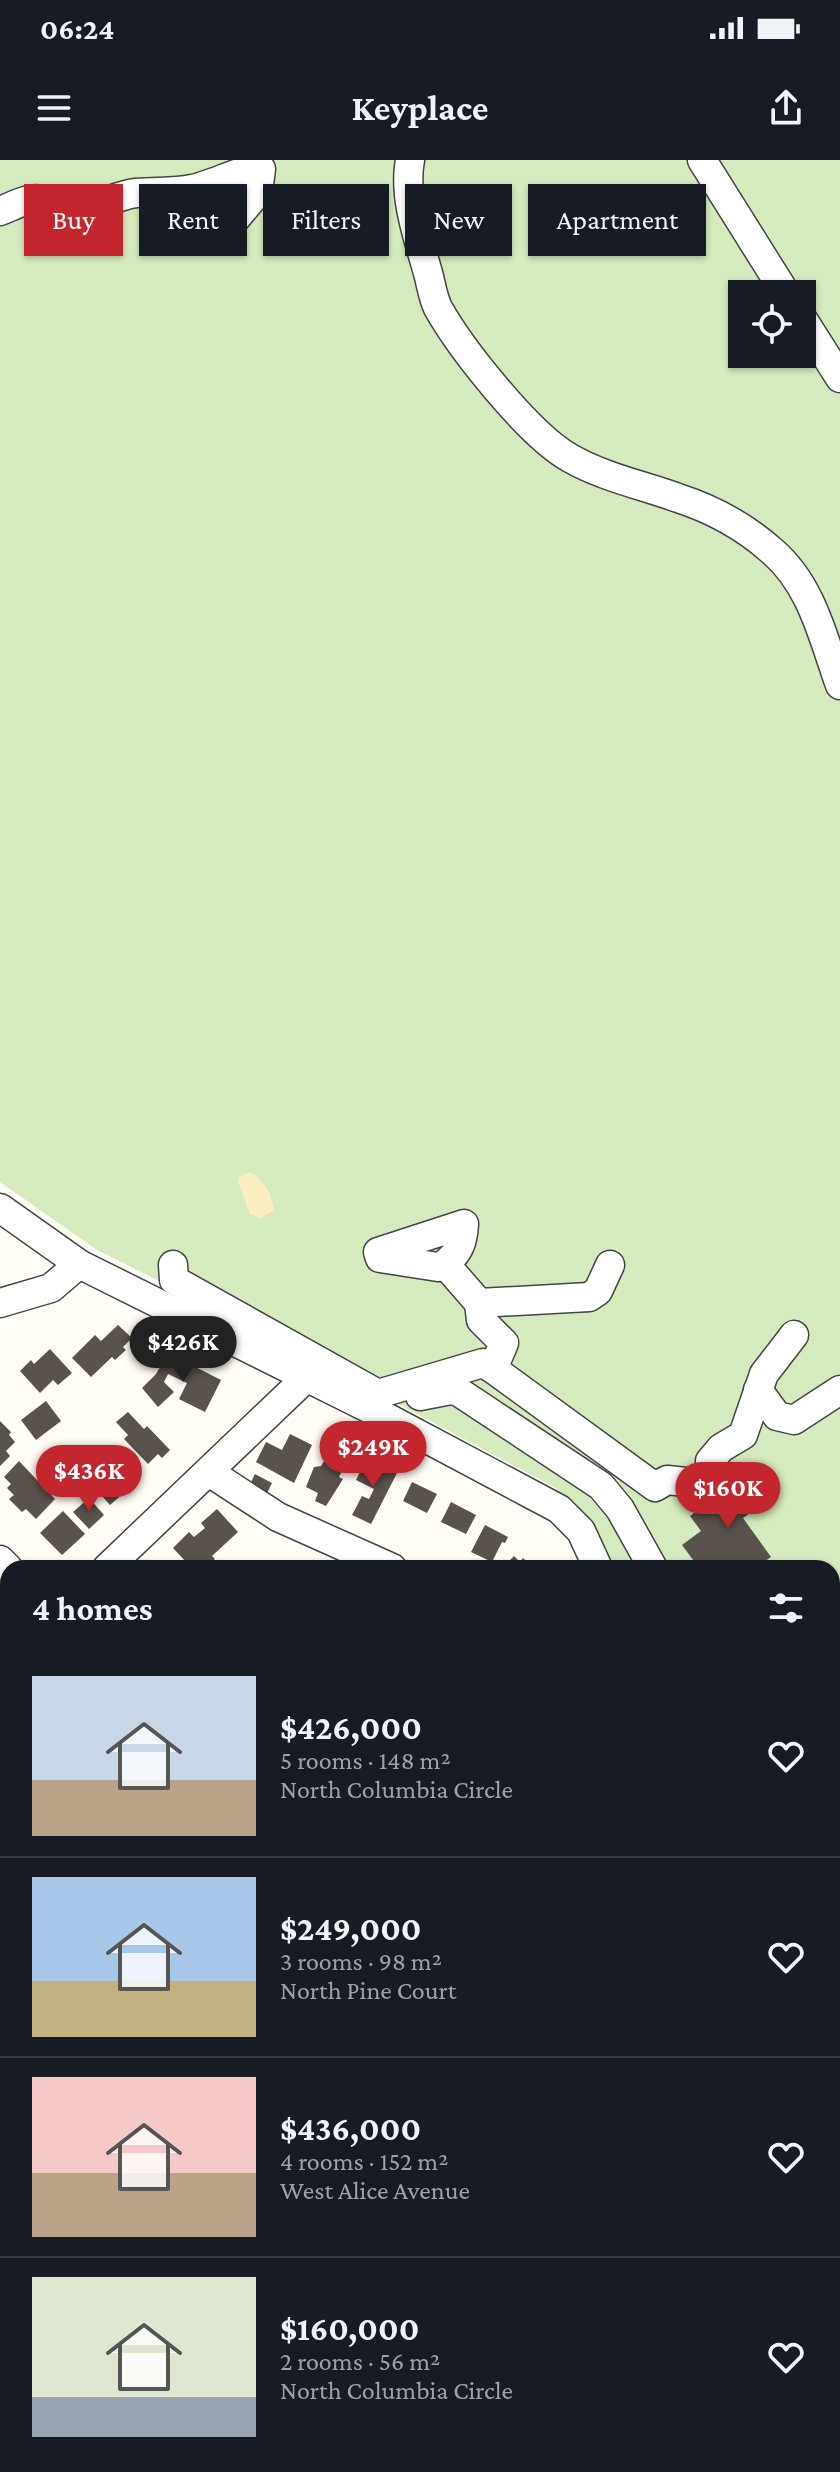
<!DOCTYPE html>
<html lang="en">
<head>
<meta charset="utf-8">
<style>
	:root { --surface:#171b24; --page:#242831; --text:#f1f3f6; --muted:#9ea1a6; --line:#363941; --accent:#c4262e }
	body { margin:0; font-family:"Crimson Pro",serif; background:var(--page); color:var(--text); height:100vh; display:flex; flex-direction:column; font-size:30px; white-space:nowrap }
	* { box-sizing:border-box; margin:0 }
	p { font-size:26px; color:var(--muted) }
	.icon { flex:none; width:44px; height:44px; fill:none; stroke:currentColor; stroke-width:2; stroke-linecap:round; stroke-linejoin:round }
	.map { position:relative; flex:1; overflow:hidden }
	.side { position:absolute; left:0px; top:1400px; width:840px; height:912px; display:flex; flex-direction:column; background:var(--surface); border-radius:24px 24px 0 0; box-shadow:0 2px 6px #0004 }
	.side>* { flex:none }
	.hud { position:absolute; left:24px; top:24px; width:792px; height:72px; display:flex; gap:16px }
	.controls { position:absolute; left:728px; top:120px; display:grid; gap:16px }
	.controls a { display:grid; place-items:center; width:88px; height:88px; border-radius:0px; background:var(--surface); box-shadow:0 2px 6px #0004; font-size:40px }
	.price { position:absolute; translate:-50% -68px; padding:0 18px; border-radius:28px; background:var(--accent); color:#fff; font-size:26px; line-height:52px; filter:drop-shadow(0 2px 4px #0008) }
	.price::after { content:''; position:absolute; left:50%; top:48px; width:24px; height:18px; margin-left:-12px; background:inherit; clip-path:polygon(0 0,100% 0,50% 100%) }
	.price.active { background:#222; color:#fff }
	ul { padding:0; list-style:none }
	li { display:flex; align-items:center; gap:24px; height:200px; padding:0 32px }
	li+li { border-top:2px solid var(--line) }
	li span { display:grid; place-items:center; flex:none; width:224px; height:160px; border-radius:0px; color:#555 }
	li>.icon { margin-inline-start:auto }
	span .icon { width:96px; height:96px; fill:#fffc; stroke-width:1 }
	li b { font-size:34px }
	h2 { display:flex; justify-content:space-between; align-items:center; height:96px; padding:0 32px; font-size:34px }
	.tag { padding:0 28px; border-radius:0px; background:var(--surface); box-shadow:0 2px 6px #0004; font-size:28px; line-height:72px }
	.tag.active { background:var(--accent); color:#fff }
	.status { display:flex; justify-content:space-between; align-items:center; height:56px; padding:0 40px; background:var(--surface); direction:ltr }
	.status svg { height:22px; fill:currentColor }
	header { display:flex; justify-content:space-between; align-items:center; height:104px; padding:0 32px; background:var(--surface); font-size:36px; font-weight:700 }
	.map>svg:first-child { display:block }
	.green { fill:#d5ebbd; fill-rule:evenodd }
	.sand { fill:#fbeec1 }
	.building { fill:#5a524d }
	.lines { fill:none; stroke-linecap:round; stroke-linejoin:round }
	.minor-casing { stroke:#444; stroke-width:31 }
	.minor { stroke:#fff; stroke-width:28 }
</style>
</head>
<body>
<div class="status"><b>06:24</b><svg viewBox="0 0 49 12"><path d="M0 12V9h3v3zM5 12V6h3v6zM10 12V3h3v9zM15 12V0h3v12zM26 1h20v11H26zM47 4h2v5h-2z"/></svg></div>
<header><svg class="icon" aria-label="menu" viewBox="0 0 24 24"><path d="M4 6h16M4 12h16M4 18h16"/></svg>Keyplace<svg class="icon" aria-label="share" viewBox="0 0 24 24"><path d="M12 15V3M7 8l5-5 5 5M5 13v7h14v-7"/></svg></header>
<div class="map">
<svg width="840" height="2312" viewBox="0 0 840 2312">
	<rect width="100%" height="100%" fill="#fffdf5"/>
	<!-- green -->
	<g class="green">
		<path d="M0,0H840V1534L832,1536V1408H616L585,1354L554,1327L293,1188L97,1090L0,1022ZM742,134H802V194H742Z"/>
		<polygon points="0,1773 8,1779 8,1885 0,1880"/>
		<polygon points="840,2105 840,2312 654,2312 662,2304 832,2304 832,2107"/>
	</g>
	<!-- sand -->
	<path class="sand" d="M249,1012C262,1017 275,1037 273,1051L260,1058L250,1054L238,1022L239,1017Z"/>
	<!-- building -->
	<g class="building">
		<polygon points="118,1165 132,1178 123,1187 126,1190 115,1200 112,1197 91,1217 72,1198 95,1175 101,1181"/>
		<polygon points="50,1189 72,1213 58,1225 53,1220 40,1233 20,1211 31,1200 34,1204"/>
		<polygon points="168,1193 221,1220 205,1252 179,1239 187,1223 168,1214 164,1222 174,1232 158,1247 142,1228 156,1214"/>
		<polygon points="46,1241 61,1261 36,1280 21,1260"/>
		<polygon points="128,1252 144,1269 147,1266 170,1290 162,1298 158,1294 148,1304 124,1279 128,1275 116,1262"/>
		<polygon points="0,1261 11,1272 9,1275 15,1282 6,1291 10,1296 0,1306"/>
		<polygon points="290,1274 312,1285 294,1323 256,1302 266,1282 282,1290"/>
		<polygon points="326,1298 344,1307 339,1317 343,1319 326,1346 315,1341 318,1333 306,1327 314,1307 321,1306"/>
		<polygon points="367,1298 397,1313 371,1364 352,1355 362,1336 369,1339 374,1329 356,1320"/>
		<polygon points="103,1300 117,1315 115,1318 126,1331 110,1345 85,1317"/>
		<polygon points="19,1301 55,1339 36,1359 26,1349 22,1352 9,1339 14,1335 7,1328 11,1324 4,1317"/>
		<polygon points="255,1314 272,1323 265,1337 248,1328"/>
		<polygon points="746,1314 766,1342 743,1358 771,1397 755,1408 699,1408 682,1385 701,1371 690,1356"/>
		<polygon points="412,1322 437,1334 427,1353 403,1341"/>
		<polygon points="89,1338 104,1355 89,1369 73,1352"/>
		<polygon points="451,1342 476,1355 466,1374 441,1362"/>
		<polygon points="217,1349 238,1372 212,1396 215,1399 205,1408 182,1408 187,1403 173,1388 189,1372 194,1377 205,1368 201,1363"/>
		<polygon points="63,1351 85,1374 62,1395 40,1373"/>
		<polygon points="485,1365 508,1377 505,1383 502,1382 492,1402 471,1392"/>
		<polygon points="514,1396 520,1402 523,1398 530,1405 527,1408 502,1408"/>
		<polygon points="8,1563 8,1584 0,1576 0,1570"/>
		<polygon points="832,1634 838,1635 840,1639 840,1655 835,1654 834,1661 832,1661"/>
		<polygon points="0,1648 8,1655 8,1679 0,1688"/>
		<polygon points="832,1666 840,1668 840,1726 832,1725"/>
		<polygon points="0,1960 8,1965 6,2007 0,2003"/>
		<polygon points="3,2137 5,2142 8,2141 8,2182 0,2184 0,2138"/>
		<polygon points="8,2252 8,2268 0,2270 0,2254"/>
		<polygon points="31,2304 63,2304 65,2312 33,2312"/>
		<polygon points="447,2304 499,2304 510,2305 509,2312 450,2312"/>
	</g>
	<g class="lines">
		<defs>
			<g id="minor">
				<path d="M410,0C403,37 418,77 428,113C431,124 433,138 438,148C461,189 529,275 570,298C603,317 642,325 678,338C712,349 745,367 772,391C812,425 823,478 840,525"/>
				<polyline points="702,0 786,134"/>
				<path d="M0,51C11,47 30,36 41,40C49,43 56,50 64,50C89,52 112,36 136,33C155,31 174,33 192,29C210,26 251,5 261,9L258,32L231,64"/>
				<polyline points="802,158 840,218"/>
				<polyline points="0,1048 79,1104 386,1257 559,1349 581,1371 598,1408"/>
				<path d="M445,1104L438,1107L380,1098L378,1092L464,1064C463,1083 459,1092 445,1104L479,1143L589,1137L598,1131L610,1105"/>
				<polyline points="173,1105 174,1120 378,1234 483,1203 493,1209"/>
				<polyline points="0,1143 51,1128 79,1104"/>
				<polyline points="479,1143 481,1160 504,1183 493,1209 655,1327 667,1320 705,1324 711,1316 710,1301 721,1288 743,1275 764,1214 794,1175"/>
				<polyline points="758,1230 777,1256 794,1260 840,1230"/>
				<polyline points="420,1236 451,1230 459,1232 601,1326 620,1349 653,1408"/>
				<polyline points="209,1312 278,1357 392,1408"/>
				<polyline points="0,1400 8,1408"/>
				<polyline points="107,1408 307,1217"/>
				<polyline points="0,1510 8,1502"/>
				<polyline points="832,1544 840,1540"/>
				<polyline points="0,1756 8,1761"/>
				<polyline points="0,2091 8,2094"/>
				<polyline points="406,2304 408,2312"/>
				<polyline points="250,2312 277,2304"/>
			</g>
		</defs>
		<!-- minor casing -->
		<use href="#minor" class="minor-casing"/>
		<!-- minor -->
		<use href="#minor" class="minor"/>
	</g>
</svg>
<div class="controls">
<a><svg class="icon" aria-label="locate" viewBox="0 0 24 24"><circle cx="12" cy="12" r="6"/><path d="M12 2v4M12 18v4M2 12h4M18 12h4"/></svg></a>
</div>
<b class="price active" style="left:183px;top:1224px">$426K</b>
<b class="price" style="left:373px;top:1329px">$249K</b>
<b class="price" style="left:89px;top:1353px">$436K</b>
<b class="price" style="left:728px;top:1370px">$160K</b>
<div class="hud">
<a class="tag active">Buy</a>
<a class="tag">Rent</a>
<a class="tag">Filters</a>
<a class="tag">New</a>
<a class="tag">Apartment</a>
</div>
<section class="side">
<h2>4 homes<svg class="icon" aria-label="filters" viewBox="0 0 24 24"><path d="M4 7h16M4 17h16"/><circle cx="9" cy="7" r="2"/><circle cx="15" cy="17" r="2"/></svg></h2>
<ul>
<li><span style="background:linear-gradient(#c9d6e8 65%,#b9a48a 0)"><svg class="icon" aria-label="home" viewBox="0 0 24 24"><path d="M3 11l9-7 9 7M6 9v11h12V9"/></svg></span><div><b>$426,000</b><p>5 rooms · 148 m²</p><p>North Columbia Circle</p></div><svg class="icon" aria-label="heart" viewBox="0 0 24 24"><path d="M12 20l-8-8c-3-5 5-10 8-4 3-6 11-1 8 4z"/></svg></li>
<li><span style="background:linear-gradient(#a9c7e8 65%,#c2b280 0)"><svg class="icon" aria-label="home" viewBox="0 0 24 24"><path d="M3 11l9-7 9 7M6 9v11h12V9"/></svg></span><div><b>$249,000</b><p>3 rooms · 98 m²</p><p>North Pine Court</p></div><svg class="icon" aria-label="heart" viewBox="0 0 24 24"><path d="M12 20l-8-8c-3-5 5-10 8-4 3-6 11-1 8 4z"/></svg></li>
<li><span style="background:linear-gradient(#f6c9c9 60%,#b9a48a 0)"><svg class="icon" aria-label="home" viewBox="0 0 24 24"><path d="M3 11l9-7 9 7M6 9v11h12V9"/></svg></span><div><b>$436,000</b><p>4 rooms · 152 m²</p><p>West Alice Avenue</p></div><svg class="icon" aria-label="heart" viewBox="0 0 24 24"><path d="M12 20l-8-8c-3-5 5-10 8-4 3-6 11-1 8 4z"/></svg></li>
<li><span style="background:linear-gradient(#dfe7d0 75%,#9aa5b1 0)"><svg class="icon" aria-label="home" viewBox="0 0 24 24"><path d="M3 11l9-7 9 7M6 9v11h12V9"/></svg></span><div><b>$160,000</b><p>2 rooms · 56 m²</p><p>North Columbia Circle</p></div><svg class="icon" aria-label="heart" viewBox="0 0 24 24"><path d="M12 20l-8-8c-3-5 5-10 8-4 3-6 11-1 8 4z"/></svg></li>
</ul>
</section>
</div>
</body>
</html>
